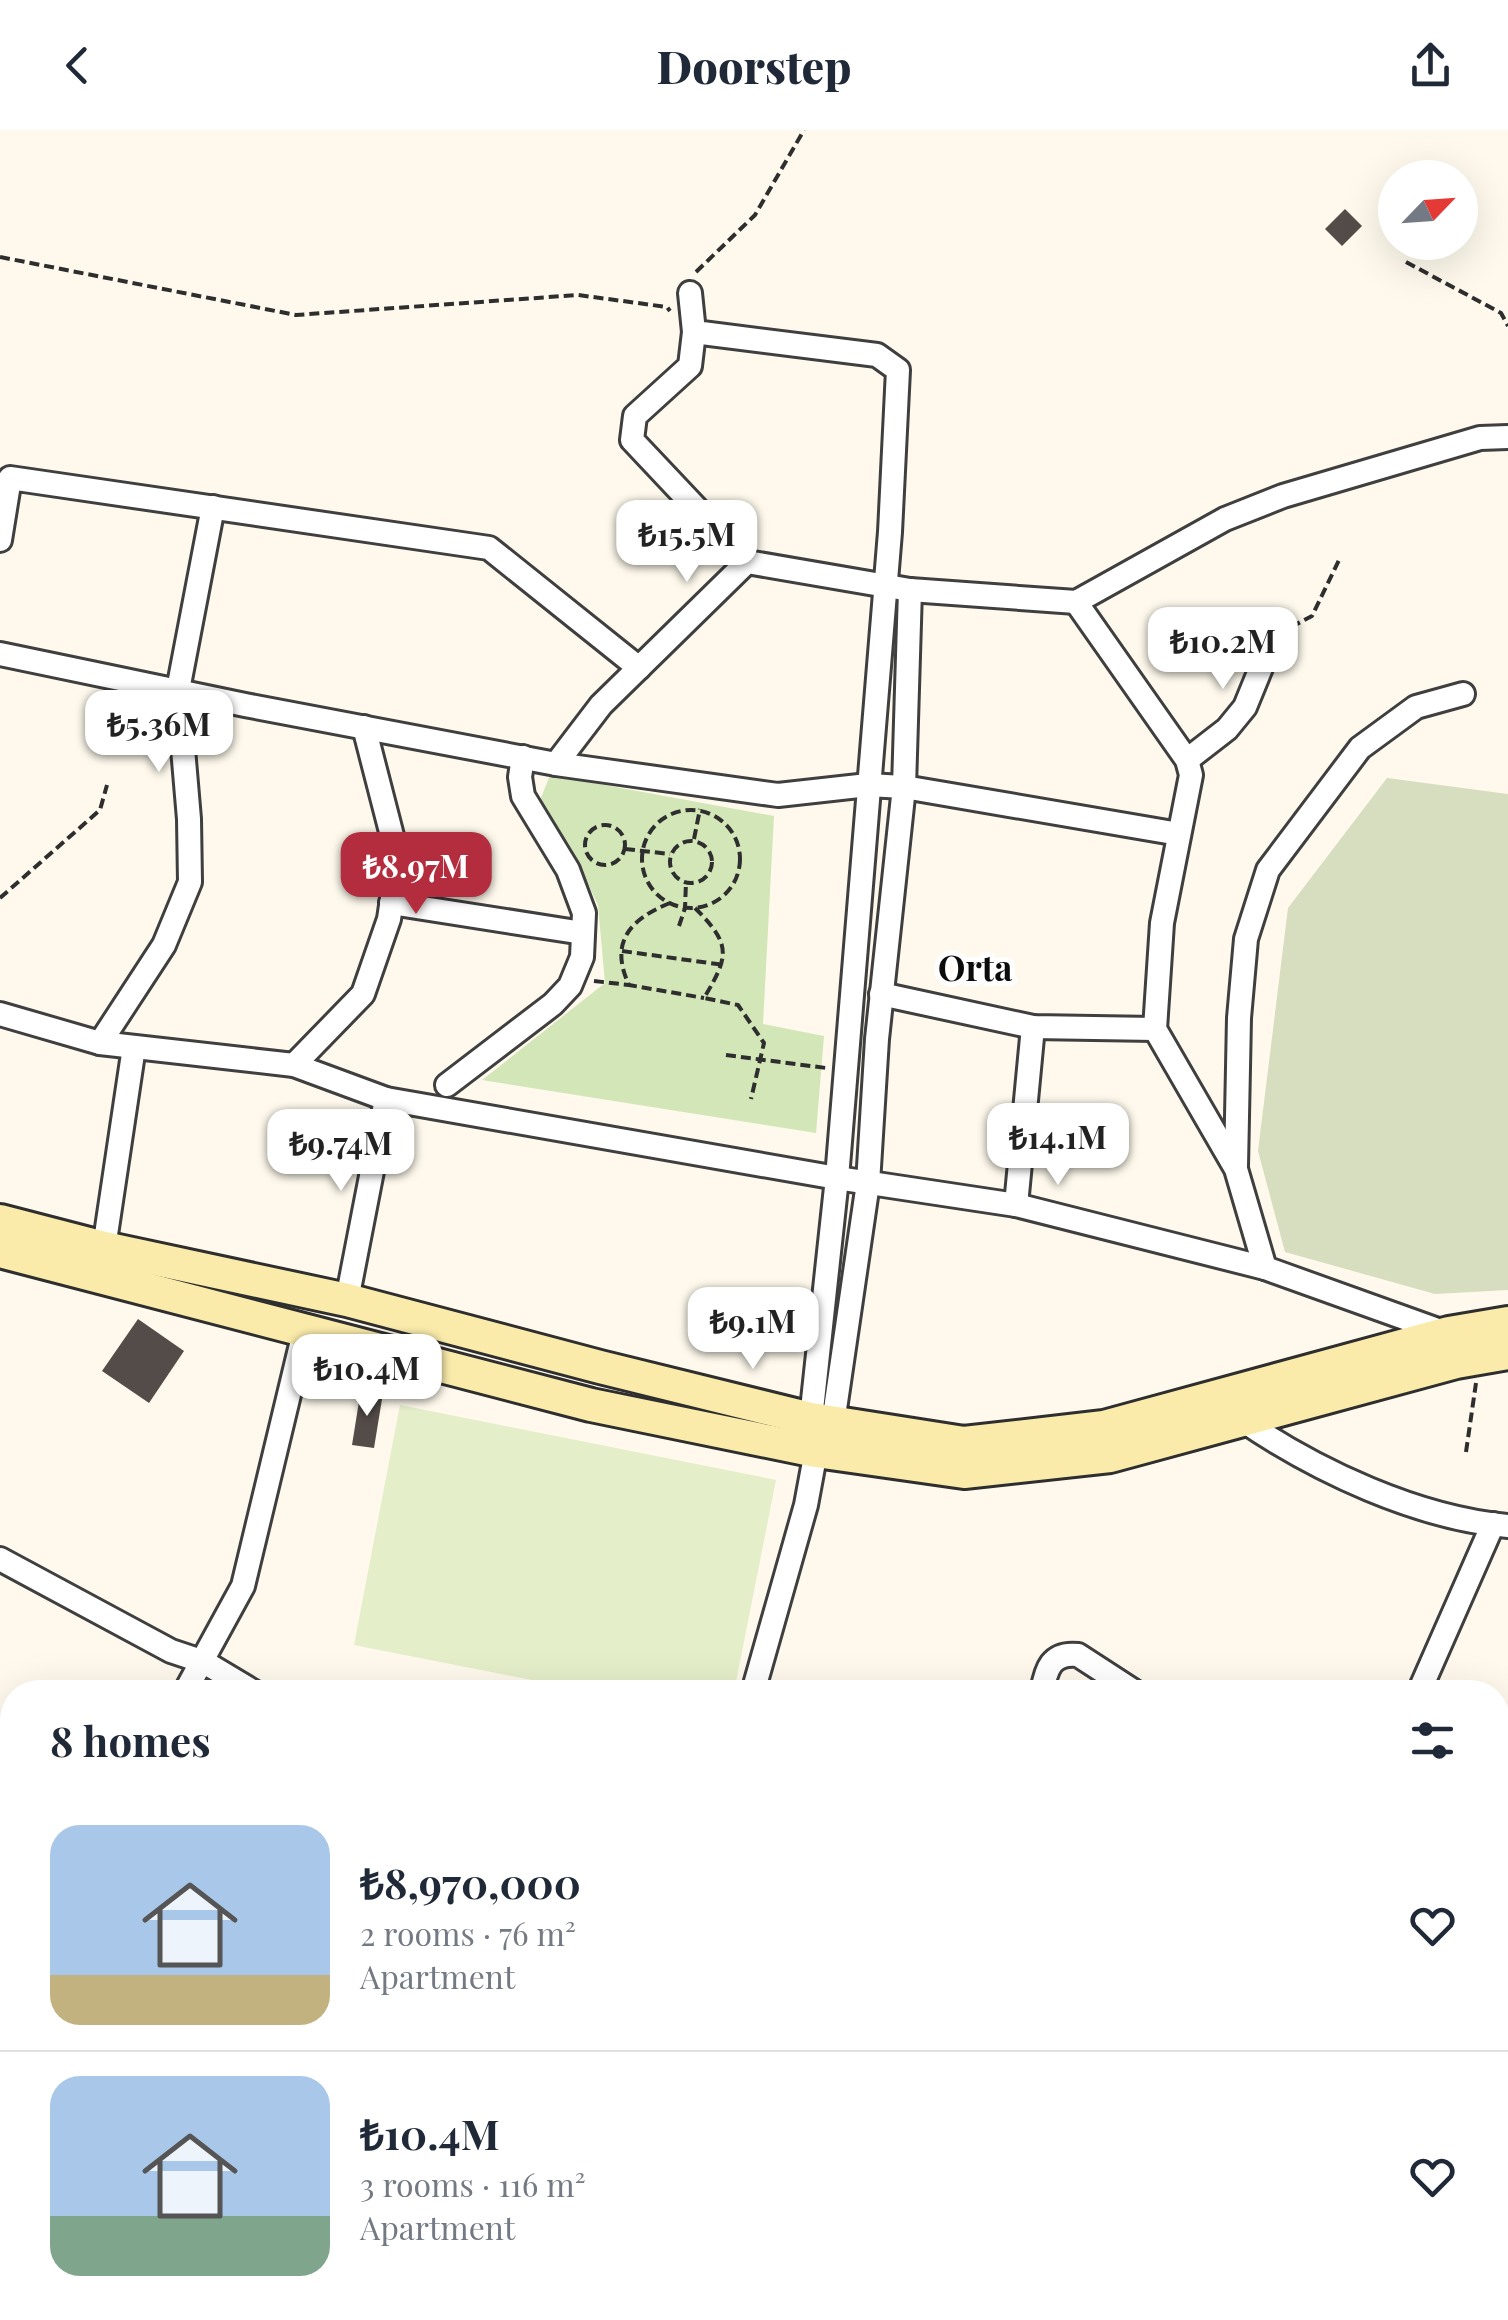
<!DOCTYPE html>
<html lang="en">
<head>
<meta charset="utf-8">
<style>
	:root { --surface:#fff; --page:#f6f6f7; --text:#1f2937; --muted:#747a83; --line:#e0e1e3; --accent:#b32d3e }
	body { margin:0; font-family:"Playfair Display",serif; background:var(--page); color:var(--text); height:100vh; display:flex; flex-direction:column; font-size:38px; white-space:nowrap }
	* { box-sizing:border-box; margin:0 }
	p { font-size:32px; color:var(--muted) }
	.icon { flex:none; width:55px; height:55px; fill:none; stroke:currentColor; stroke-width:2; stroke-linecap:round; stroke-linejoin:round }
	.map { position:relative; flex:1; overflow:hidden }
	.side { position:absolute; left:0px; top:1550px; width:1510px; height:640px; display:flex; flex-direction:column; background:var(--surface); border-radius:40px 40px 0 0; box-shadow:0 10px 40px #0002 }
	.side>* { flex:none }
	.needle { width:65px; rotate:65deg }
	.fabs { position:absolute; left:1378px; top:30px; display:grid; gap:20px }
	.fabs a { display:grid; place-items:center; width:100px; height:100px; border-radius:50%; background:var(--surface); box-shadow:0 10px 40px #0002; font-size:50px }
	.price { position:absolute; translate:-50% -85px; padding:0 22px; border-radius:20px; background:#fff; color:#222; font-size:32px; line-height:65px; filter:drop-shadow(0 2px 5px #0008) }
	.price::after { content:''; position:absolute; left:50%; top:60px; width:30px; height:22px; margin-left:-15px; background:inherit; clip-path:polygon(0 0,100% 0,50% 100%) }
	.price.active { background:var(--accent); color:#fff }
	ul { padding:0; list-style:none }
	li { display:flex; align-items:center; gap:30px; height:250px; padding:0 50px }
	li+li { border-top:2px solid var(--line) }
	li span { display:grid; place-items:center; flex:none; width:280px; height:200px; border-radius:30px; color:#555 }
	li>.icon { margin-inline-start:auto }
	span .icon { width:120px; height:120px; fill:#fffc; stroke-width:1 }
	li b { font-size:42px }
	h2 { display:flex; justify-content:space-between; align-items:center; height:120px; padding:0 50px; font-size:42px }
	header { display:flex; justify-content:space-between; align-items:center; height:130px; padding:0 50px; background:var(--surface); font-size:45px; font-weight:800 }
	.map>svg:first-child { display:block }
	.green { fill:#d3e6b8 }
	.cemetery { fill:#d6debf }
	.pitch { fill:#e4eec9 }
	.building { fill:#544c49 }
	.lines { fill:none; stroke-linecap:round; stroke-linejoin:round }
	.street-casing { stroke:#3f3f3f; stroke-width:28 }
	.secondary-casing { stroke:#2e2e2e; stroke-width:38 }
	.path { stroke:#2e2e2e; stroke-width:4; stroke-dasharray:10 5; stroke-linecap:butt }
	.street { stroke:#fff; stroke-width:22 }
	.secondary { stroke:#faebab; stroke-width:32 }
	.labels { text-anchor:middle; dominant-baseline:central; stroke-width:10; stroke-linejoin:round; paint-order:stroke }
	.district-label { font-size:35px; font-weight:bold; fill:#0c0c0c; stroke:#fff }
</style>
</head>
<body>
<header><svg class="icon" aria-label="back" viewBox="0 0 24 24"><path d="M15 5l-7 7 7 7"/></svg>Doorstep<svg class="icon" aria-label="share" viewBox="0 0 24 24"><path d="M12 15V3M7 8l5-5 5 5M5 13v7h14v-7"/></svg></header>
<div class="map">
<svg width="1508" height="2190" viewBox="0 0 1508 2190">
	<rect width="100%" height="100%" fill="#fef9ec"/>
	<!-- green -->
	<polygon class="green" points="550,645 774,686 763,894 824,906 816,1003 482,950 605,853 598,775 571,718 539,673"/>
	<!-- cemetery -->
	<polygon class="cemetery" points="1387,648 1508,664 1508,1160 1435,1164 1285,1122 1258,1021 1288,778"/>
	<!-- pitch -->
	<polygon class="pitch" points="400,1275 776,1350 734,1562 593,1562 354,1515"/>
	<!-- building -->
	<g class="building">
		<polygon points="1345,79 1362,96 1342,116 1325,99"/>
		<polygon points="138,1189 184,1221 149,1273 102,1241"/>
		<polygon points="361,1259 383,1263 374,1318 352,1315"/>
	</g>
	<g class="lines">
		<defs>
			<g id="street">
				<polyline points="690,163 694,202 877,225 898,240 890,402 837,1048 811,1289 816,1321 806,1375 753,1562"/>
				<polyline points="694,202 690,236 635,286 632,310 747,432"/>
				<polyline points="0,410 10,348 489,418 639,538"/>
				<polyline points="1076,472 1187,630 1191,645 1162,793 1155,899 1236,1039 1265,1138 1449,1204"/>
				<polyline points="0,524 245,575 556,634 778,665 868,655 904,657 1179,704"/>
				<polyline points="1187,630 1227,599 1245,577 1274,506"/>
				<polyline points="556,634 601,575 747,432 910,460 1076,472 1225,389 1283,366 1480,308 1508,307"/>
				<polyline points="391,773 583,803"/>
				<polyline points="881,864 1033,897 1155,899"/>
				<polyline points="0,884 100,913 294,935 386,969 837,1048 1016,1075 1265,1138"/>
				<polyline points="100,913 164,815 190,752 189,689 178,560 213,377"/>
				<polyline points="294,935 363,864 389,789 398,729 364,597"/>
				<polyline points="447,955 553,874 570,856 582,827 584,783 568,740 523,666 520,647 523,627"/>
				<polyline points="1236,1036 1239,888 1246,809 1268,740 1360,618 1416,577 1463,564"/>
				<polyline points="1016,1075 1033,897"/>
				<polyline points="104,1118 134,917"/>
				<polyline points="347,1170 386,969"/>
				<path d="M1242,1290C1317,1341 1417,1388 1508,1396"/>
				<polyline points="826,1305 833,1293 868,1053 877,909 904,657 910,460"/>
				<polyline points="0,1429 171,1521 204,1532 254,1562"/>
				<polyline points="185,1562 243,1456 305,1198"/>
				<path d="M1042,1562C1046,1539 1051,1522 1078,1525L1135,1562"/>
				<polyline points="1419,1562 1493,1394"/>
				<polyline points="0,1853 12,1833"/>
				<polyline points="1498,1881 1508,1857"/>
				<polyline points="0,1884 12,1897"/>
				<polyline points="1498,2144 1508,2159"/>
				<polyline points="871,2178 892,2190"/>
				<polyline points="1266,2178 1287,2190"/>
				<polyline points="130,2190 144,2178"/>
				<polyline points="577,2190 585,2178"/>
				<polyline points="1354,2190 1370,2178"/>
			</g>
			<g id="secondary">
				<polyline points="0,1091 104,1118 347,1170 600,1237 811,1289 964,1313 1104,1297 1449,1203 1508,1193"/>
				<polyline points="0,1121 591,1275 816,1321 964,1342 1110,1326 1456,1232 1508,1223"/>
			</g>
		</defs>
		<!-- street casing -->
		<use href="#street" class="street-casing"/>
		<!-- secondary casing -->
		<use href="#secondary" class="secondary-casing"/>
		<!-- path -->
		<g class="path">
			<polyline points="0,127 296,185 578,165 667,177 670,181"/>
			<polyline points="1406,132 1501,183 1508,196"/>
			<polyline points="696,142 755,85 804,0"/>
			<polyline points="1291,497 1312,486 1339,430"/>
			<circle cx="691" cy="729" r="49"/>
			<circle cx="605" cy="715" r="20"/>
			<polyline points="694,709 700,679"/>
			<circle cx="691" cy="732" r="21"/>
			<polyline points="625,719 670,724"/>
			<polyline points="0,768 100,680 107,655"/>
			<path d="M670,773C630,789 609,812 629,855L704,868"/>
			<path d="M695,778C732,815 729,826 704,868L738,875L764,913L751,969"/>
			<polyline points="679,796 685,778 686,752"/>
			<polyline points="622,821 724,835"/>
			<polyline points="594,851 629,855"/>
			<polyline points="726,925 826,938"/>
			<polyline points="1466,1322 1476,1253"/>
		</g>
		<!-- street -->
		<use href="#street" class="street"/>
		<!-- secondary -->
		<use href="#secondary" class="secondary"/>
	</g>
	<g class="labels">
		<!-- district labels -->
		<g class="district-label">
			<text x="975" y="836">Orta</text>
		</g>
	</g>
</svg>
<div class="fabs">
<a><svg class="needle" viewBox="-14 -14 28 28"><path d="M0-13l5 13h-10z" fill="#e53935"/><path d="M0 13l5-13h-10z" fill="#747a83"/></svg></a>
</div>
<b class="price" style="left:687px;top:455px">₺15.5M</b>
<b class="price" style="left:1223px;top:562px">₺10.2M</b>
<b class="price" style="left:159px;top:645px">₺5.36M</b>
<b class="price active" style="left:416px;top:787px">₺8.97M</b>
<b class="price" style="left:1058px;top:1058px">₺14.1M</b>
<b class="price" style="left:341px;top:1064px">₺9.74M</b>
<b class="price" style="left:753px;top:1242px">₺9.1M</b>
<b class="price" style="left:367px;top:1289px">₺10.4M</b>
<section class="side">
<h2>8 homes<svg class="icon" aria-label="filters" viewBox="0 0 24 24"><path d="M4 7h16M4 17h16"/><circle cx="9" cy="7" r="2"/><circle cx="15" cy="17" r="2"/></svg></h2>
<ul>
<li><span style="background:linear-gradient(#a9c7e8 75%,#c2b280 0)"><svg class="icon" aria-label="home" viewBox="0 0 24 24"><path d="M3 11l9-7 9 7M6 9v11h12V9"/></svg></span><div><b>₺8,970,000</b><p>2 rooms · 76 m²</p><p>Apartment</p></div><svg class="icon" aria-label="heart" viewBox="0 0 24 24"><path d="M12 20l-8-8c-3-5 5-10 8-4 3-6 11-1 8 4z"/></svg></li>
<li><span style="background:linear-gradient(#a9c7e8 70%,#7fa58c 0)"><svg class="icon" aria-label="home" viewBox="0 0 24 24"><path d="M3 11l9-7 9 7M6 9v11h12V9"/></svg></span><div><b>₺10.4M</b><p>3 rooms · 116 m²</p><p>Apartment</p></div><svg class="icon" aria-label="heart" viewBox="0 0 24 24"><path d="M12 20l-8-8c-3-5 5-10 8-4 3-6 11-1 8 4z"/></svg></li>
</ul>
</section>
</div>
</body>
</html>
